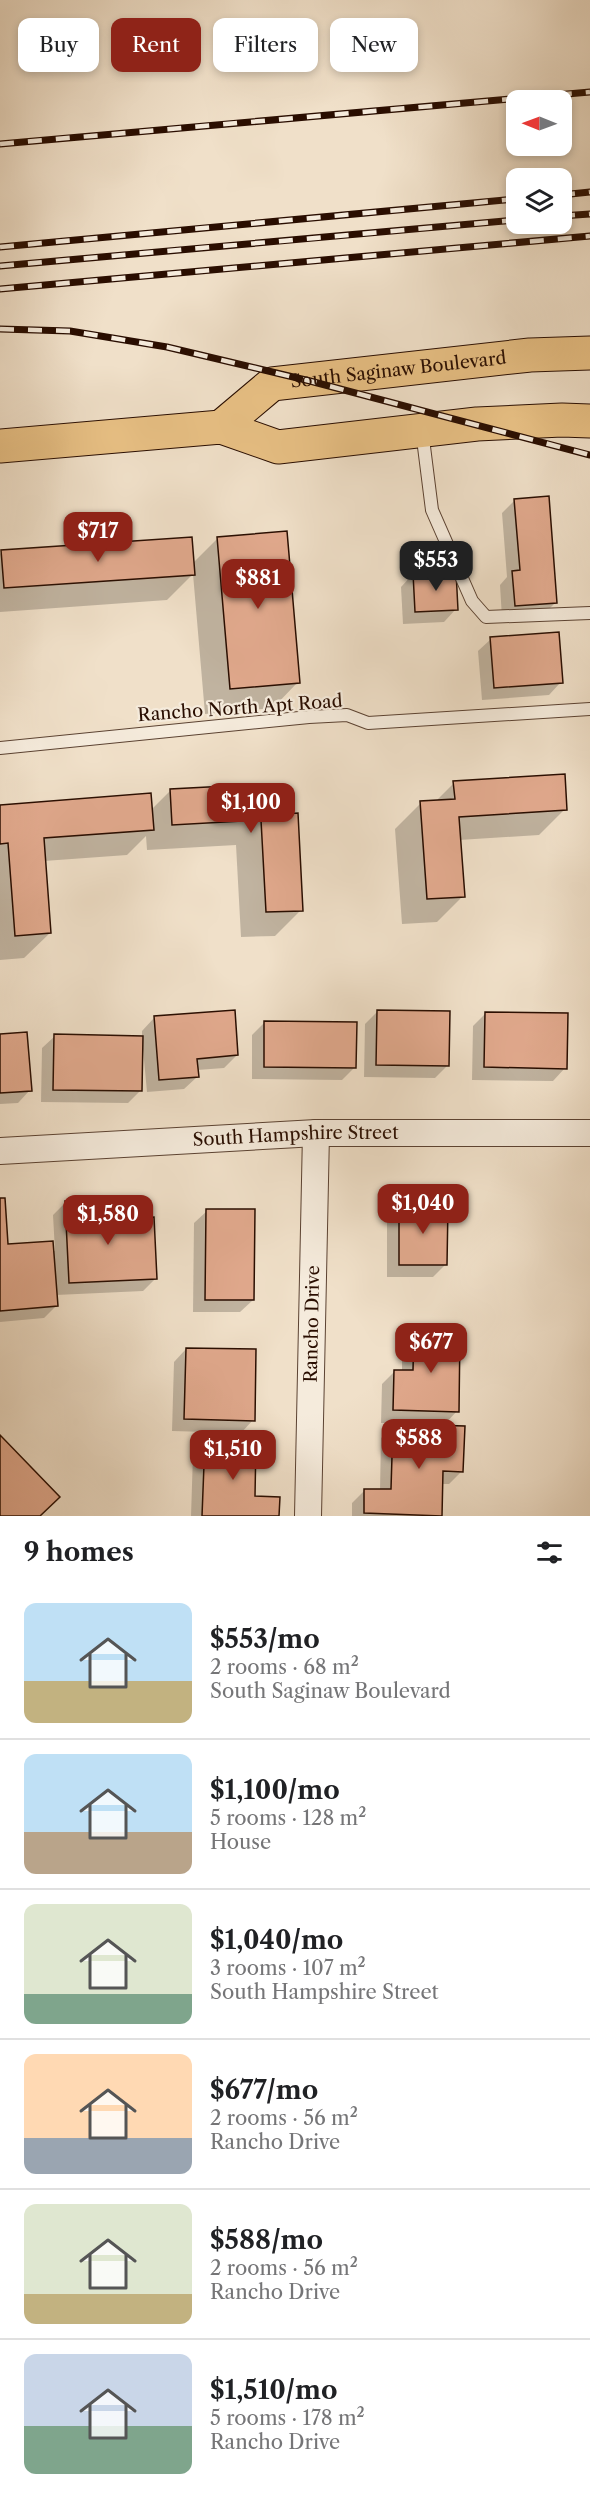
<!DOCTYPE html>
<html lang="en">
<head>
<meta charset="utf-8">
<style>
	:root { --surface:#fff; --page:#f2f2f2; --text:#202124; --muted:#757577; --line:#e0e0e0; --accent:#8f2418 }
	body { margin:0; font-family:"Libre Caslon Text",serif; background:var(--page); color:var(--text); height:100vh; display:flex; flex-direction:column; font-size:22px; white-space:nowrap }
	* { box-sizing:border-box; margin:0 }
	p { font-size:20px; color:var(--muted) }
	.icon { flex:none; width:33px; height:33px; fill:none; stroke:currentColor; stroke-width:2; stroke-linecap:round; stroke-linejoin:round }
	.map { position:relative; height:1516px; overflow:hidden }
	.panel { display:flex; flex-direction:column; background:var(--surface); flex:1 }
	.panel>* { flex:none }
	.guide { position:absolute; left:18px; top:18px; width:555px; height:54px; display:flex; gap:12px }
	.needle { width:39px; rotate:271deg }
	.tools { position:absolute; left:506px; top:90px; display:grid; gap:12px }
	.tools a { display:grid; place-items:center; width:66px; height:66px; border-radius:12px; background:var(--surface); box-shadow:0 3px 9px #0003; font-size:30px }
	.price { position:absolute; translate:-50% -51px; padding:0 14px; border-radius:12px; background:var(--accent); color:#fff; font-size:20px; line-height:39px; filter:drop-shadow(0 2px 3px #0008) }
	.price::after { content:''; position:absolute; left:50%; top:36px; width:18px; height:14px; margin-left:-9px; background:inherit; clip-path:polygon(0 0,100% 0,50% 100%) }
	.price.current { background:#222; color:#fff }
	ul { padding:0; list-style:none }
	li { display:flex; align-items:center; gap:18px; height:150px; padding:0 24px }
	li+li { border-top:2px solid var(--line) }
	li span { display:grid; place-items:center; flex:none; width:168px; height:120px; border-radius:12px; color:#555 }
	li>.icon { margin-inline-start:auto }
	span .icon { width:72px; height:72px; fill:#fffc; stroke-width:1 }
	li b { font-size:26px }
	h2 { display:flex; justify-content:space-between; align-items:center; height:72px; padding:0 24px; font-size:26px }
	.chip { padding:0 21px; border-radius:12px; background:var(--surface); box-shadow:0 3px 9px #0003; font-size:21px; line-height:54px }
	.chip.current { background:var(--accent); color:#fff }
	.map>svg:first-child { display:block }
	.shadow { fill:#0003 }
	.building { fill:#e1a98d; stroke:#290d00; stroke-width:1.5 }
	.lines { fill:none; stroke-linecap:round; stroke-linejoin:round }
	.service-casing { stroke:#5b4232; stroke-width:14 }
	.minor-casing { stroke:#5b4232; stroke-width:28 }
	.primary-casing { stroke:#290d00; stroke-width:35 }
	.service { stroke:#f5ebdc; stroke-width:12 }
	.minor { stroke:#f5ebdc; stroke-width:26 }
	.primary { stroke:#e8c084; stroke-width:33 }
	.rail-casing { stroke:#290d00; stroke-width:7 }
	.rail { stroke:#f5ebdc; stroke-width:4.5; stroke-dasharray:14; stroke-linecap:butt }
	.labels { text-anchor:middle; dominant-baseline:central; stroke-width:4.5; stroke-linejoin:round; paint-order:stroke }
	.street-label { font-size:18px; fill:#290d00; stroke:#f5ebdc }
</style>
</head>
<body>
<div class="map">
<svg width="590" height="1516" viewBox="0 0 590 1516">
	<rect width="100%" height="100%" fill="#f0e0c9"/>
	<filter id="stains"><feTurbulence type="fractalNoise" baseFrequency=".00333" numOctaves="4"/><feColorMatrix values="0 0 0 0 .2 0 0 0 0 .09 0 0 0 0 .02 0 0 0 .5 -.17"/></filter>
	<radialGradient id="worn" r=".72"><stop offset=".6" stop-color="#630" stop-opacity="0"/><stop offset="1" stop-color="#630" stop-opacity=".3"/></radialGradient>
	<!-- shadow -->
	<g class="shadow">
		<polygon points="515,500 556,602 543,615 502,618 500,585 507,577 502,513"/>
		<polygon points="218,538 298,682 273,708 205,714 193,574 167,600 0,612 0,554 2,552 192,564"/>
		<polygon points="413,574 456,609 444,622 403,624 401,587"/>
		<polygon points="491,639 561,682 549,695 482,700 478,651"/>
		<polygon points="454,783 565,809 539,835 459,840 463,896 437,922 402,924 395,829 421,803 435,802"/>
		<polygon points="171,790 267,816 301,910 275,936 241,937 236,845 147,850 146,836 127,855 44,861 50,933 24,958 0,960 0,806 151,810"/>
		<polygon points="378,1011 447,1066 435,1078 364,1077 365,1024"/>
		<polygon points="486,1013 565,1068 553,1081 472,1080 473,1026"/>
		<polygon points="154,1018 237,1055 224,1068 197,1070 197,1077 184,1089 147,1092 143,1049 141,1049 140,1091 128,1103 41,1102 42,1048 55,1036 142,1037 142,1031"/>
		<polygon points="265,1022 354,1068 342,1080 252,1079 252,1035"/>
		<polygon points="0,1036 30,1090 18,1103 0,1104"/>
		<polygon points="0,1200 7,1246 55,1251 53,1215 66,1202 98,1221 155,1279 143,1291 56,1295 56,1306 44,1318 0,1322"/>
		<polygon points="400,1206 446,1264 433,1277 387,1277 387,1219"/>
		<polygon points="207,1211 253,1300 240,1312 193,1312 194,1223"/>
		<polygon points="415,1331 457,1411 445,1424 381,1423 382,1384 394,1372 402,1372 402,1344"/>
		<polygon points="186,1349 253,1420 241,1433 172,1431 174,1362"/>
		<polygon points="394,1426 462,1471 449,1484 441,1484 439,1516 352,1516 352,1503 365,1490 380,1491 381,1438"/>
		<polygon points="205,1441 253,1497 278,1498 278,1516 191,1516 193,1454"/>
	</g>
	<!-- building -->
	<g class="building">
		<polygon points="549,496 557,603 515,606 512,571 520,570 514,499"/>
		<polygon points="287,531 300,683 230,689 217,537"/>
		<polygon points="192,537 195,575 4,588 1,550"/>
		<polygon points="456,571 458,610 415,612 413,573"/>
		<polygon points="559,632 563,683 494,688 490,637"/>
		<polygon points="565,774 567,810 459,817 465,897 427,899 420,801 455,799 453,781"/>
		<polygon points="267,784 268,815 298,813 303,911 266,912 261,820 172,825 170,789"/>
		<polygon points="151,793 154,830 44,838 51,933 15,936 8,843 0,844 0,805"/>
		<polygon points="235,1010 238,1055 197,1059 199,1077 159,1080 154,1016"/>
		<polygon points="377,1010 450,1011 449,1066 376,1065"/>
		<polygon points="485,1012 568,1013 567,1069 484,1067"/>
		<polygon points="264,1021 357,1022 356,1068 264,1067"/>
		<polygon points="27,1032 32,1091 0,1093 0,1034"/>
		<polygon points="54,1034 143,1036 142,1091 53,1090"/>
		<polygon points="0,1198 5,1198 8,1244 53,1241 58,1306 0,1311"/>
		<polygon points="98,1199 99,1220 154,1217 157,1279 69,1283 65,1201"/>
		<polygon points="399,1205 448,1205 447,1265 399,1265"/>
		<polygon points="206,1209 255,1209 254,1300 205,1300"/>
		<polygon points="414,1330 460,1331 459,1412 393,1410 394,1370 413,1370"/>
		<polygon points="186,1348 256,1349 255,1421 184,1419"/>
		<polygon points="393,1424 465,1426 463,1472 443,1471 442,1516 364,1513 364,1489 391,1489"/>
		<polygon points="0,1435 60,1497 40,1516 0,1516"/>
		<polygon points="205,1439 256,1441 255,1496 280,1497 279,1516 202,1516"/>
	</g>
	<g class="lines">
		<defs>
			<g id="service">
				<polyline points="422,431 432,510 472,601 486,617 590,613"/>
				<polyline points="0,748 309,717 347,715 368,723 590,709"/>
			</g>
			<g id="minor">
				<path id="s1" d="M0,1151L316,1133H590"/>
				<path id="s2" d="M308,1516L316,1133"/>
			</g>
			<g id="primary">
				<path id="s3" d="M221,427L272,384L530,355L590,353"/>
				<polyline points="0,446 221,427 278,447 477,424 562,420 590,421"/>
			</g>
		</defs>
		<!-- service casing -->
		<use href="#service" class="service-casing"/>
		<!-- minor casing -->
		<use href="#minor" class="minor-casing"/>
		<!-- primary casing -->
		<use href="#primary" class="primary-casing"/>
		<!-- service -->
		<use href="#service" class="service"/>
		<!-- minor -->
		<use href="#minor" class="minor"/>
		<!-- primary -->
		<use href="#primary" class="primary"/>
		<defs>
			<g id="rail">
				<polyline points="0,144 590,92"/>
				<polyline points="561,195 590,192"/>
				<polyline points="561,216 590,214"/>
				<polyline points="0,247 516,199"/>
				<polyline points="0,266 516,220"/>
				<polyline points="0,289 590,236"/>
				<polyline points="0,329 70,331 167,347 310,381 590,455"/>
			</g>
		</defs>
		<!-- rail casing -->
		<use href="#rail" class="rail-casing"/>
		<!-- rail -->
		<use href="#rail" class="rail"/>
	</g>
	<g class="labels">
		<!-- street labels -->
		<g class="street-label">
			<text stroke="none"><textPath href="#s3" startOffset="194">South Saginaw Boulevard</textPath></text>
			<text transform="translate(240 708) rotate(-4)">Rancho North Apt Road</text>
			<text stroke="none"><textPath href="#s1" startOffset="296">South Hampshire Street</textPath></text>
			<text stroke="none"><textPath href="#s2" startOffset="192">Rancho Drive</textPath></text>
		</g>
	</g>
	<rect width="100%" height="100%" filter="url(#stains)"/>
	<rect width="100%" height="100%" fill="url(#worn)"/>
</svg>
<div class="tools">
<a><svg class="needle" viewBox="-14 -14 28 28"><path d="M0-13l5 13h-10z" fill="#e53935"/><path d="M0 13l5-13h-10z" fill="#757577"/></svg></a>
<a><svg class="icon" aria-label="layers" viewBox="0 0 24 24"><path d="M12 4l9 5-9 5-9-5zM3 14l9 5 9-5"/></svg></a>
</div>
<b class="price" style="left:98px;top:563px">$717</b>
<b class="price current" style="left:436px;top:592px">$553</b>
<b class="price" style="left:258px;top:610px">$881</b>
<b class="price" style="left:251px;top:834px">$1,100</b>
<b class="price" style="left:423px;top:1235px">$1,040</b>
<b class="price" style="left:108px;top:1246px">$1,580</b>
<b class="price" style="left:431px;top:1374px">$677</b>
<b class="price" style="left:419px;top:1470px">$588</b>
<b class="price" style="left:233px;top:1481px">$1,510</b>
<div class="guide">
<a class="chip">Buy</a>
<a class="chip current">Rent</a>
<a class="chip">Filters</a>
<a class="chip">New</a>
</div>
</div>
<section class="panel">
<h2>9 homes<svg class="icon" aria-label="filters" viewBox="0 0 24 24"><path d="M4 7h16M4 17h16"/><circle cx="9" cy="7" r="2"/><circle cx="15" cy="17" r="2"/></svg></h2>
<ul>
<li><span style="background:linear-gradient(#bfe0f5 65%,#c2b280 0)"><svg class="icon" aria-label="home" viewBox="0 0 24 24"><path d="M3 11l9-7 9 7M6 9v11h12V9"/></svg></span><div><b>$553/mo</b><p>2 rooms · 68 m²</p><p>South Saginaw Boulevard</p></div></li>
<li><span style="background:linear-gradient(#bfe0f5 65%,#b9a48a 0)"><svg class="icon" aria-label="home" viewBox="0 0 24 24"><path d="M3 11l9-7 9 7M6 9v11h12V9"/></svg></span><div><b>$1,100/mo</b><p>5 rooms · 128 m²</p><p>House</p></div></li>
<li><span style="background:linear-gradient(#dfe7d0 75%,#7fa58c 0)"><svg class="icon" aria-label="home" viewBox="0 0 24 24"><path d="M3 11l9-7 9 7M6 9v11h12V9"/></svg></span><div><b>$1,040/mo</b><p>3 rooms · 107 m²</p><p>South Hampshire Street</p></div></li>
<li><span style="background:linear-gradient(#ffd9b3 70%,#9aa5b1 0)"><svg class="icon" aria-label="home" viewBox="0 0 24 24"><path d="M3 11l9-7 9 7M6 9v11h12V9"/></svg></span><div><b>$677/mo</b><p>2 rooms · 56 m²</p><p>Rancho Drive</p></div></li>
<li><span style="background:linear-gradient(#dfe7d0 75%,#c2b280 0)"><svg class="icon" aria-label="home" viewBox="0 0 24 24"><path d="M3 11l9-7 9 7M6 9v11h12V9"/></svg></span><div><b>$588/mo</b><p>2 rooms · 56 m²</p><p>Rancho Drive</p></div></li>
<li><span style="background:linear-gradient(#c9d6e8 60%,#7fa58c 0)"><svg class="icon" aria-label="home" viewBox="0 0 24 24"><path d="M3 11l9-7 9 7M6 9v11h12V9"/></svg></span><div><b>$1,510/mo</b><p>5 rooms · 178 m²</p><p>Rancho Drive</p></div></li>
</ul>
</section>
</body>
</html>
